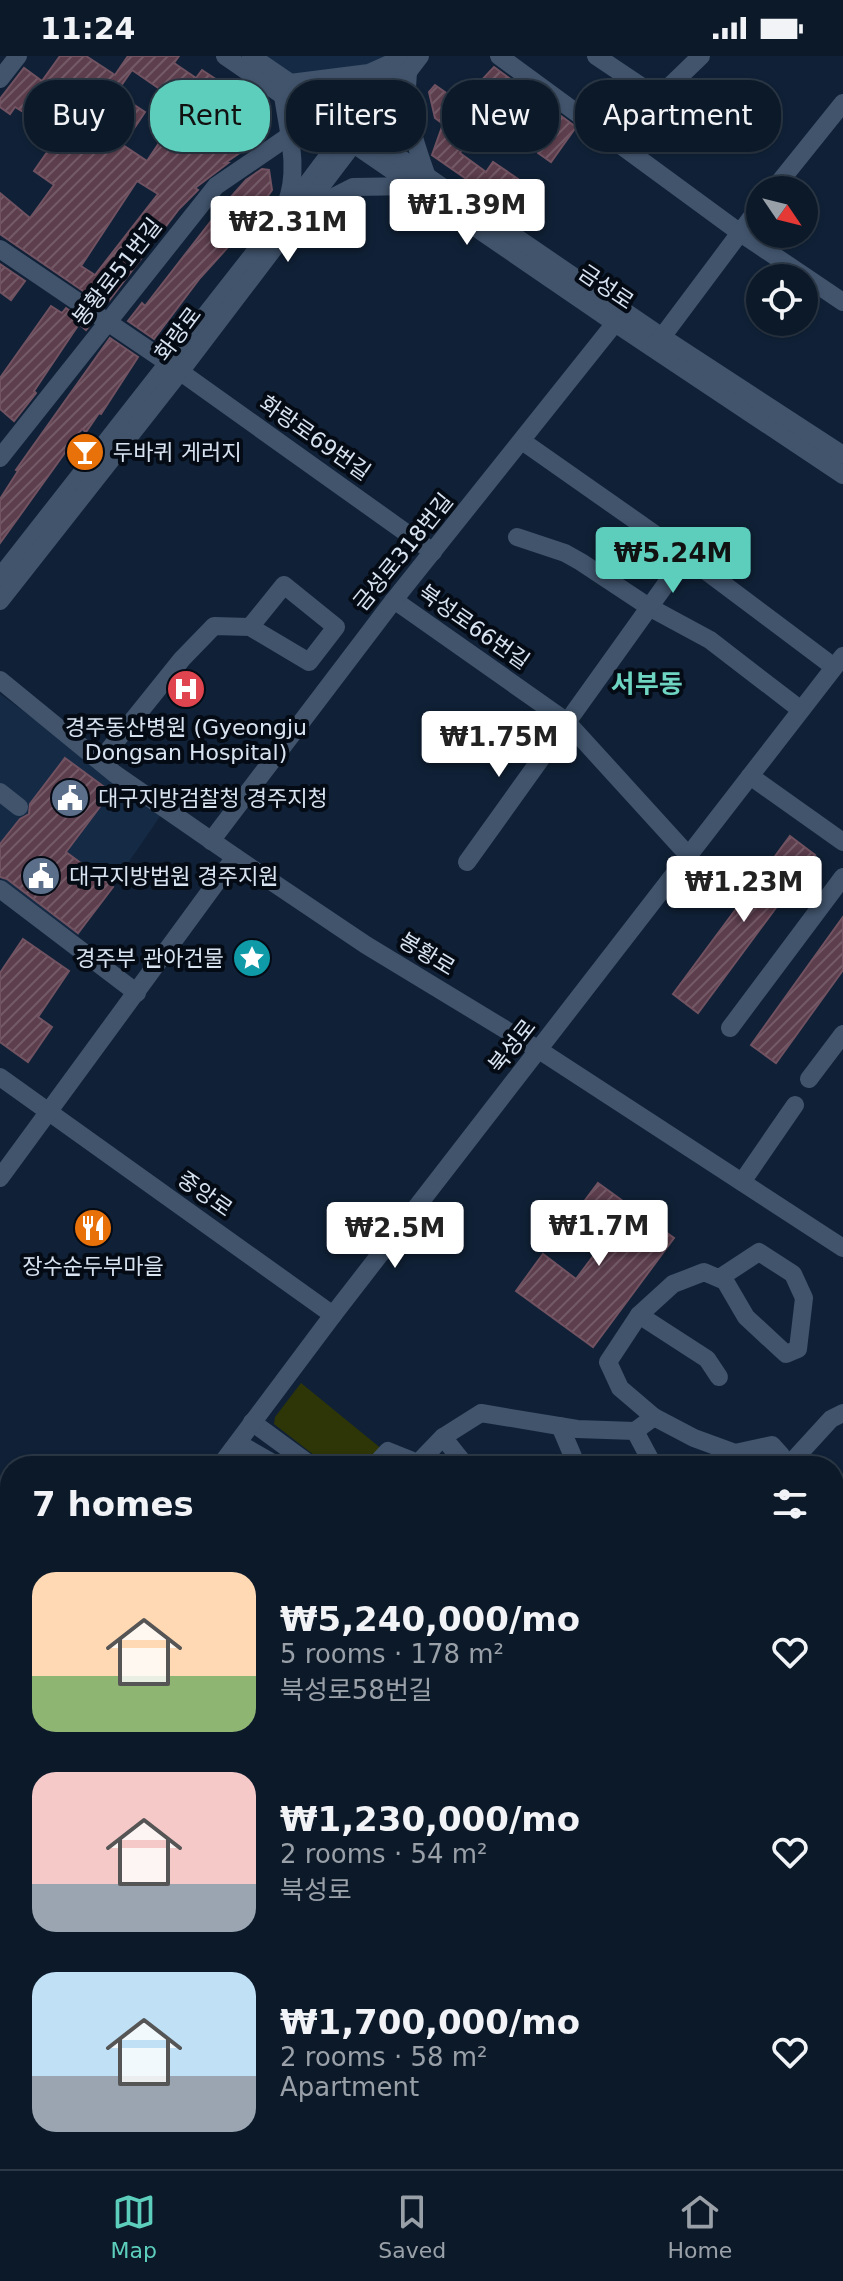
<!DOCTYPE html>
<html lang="en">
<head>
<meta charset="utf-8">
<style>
	:root { --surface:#0c1929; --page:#152231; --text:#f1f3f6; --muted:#9aa0a8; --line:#2c3846; --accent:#5ccebb }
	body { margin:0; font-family:"DejaVu Sans","Noto Sans KR",sans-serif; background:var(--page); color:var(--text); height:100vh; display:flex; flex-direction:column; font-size:30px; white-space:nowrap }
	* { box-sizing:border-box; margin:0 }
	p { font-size:26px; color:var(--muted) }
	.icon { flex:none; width:44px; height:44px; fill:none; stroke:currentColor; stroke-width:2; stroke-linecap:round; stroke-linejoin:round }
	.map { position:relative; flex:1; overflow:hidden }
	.drawer { position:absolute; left:0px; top:1400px; width:844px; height:714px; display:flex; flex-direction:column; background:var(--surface); border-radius:32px 32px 0 0; box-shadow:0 2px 6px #0004,0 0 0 2px var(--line) }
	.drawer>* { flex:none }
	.banner { position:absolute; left:24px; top:24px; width:796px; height:72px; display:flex; gap:16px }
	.needle { width:52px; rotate:125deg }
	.buttons { position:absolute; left:746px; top:120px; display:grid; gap:16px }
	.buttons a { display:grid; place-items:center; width:72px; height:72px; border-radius:50%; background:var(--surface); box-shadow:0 2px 6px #0004,0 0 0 2px var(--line); font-size:40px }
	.price { position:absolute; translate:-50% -68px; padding:0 18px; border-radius:8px; background:#fff; color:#222; font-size:26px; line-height:52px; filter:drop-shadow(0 2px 4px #0008) }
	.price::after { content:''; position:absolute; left:50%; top:48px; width:24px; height:18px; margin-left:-12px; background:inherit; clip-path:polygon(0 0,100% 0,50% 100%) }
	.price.on { background:var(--accent); color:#111 }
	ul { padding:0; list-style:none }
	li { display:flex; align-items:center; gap:24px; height:200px; padding:0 32px }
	li span { display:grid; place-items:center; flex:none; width:224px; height:160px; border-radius:24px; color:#555 }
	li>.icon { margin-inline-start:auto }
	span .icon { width:96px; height:96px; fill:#fffc; stroke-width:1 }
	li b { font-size:34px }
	h2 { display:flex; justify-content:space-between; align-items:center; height:96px; padding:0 32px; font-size:34px }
	.pill { padding:0 28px; border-radius:32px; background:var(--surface); box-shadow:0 2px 6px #0004,0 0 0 2px var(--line); font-size:28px; line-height:72px }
	.pill.on { background:var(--accent); color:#111 }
	.status { display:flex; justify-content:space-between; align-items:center; height:56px; padding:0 40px; background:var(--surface); direction:ltr }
	.status svg { height:22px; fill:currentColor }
	.tabs { display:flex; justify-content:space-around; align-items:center; height:112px; border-top:2px solid var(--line); background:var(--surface); font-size:22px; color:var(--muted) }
	.tabs a { display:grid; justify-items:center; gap:4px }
	.tabs .on { color:var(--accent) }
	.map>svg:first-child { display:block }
	.built { fill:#152a45 }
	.park { fill:#2e3506 }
	.building { fill:url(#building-hatch); stroke:#715261; stroke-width:2; fill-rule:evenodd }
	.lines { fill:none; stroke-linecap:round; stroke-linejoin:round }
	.minor { stroke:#41546c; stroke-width:18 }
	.labels { text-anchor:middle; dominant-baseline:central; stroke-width:8; stroke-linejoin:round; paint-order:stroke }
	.street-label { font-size:22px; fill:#d8e3f2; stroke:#050b14 }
	.poi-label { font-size:22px; fill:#d8e3f2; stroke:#050b14; text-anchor:start }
	.quarter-label { font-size:26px; font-weight:bold; fill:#6fd5c3; stroke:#050b14 }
</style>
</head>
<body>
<div class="status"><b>11:24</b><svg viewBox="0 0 49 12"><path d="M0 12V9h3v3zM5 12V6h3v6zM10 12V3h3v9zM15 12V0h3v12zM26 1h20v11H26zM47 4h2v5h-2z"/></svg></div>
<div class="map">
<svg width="843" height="2113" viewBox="0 0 843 2113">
	<defs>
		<pattern id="building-hatch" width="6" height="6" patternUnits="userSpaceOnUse" patternTransform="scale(2)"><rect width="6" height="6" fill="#5d3e4d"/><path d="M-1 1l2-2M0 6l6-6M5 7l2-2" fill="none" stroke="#745a67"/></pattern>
	</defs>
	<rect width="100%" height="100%" fill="#102137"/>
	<!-- built -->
	<g class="built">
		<polygon points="251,0 403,0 290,27"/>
		<polygon points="0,638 163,756 78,880 0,822"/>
	</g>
	<!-- park -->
	<g class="park">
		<polygon points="301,1327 383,1394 367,1410 328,1410 274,1368 275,1361"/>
		<polygon points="0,1492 10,1498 10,1611 0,1603"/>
	</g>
	<!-- building -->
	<g class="building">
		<path d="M60,0H86L115,19L128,0H179L174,7L196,22L202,14L261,53L257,65V85L225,107H228L195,132L198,134L179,153L105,250L0,178V137L30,162L54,129L34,115L50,92L42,85L49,76L67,90L75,79L85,86L88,80L103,90L116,68L114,66L117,61L63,25L48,46L58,53L46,70L15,51L10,58L0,51V43L24,12L42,25ZM132,14L167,38L149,63L167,75L147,105L123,89L145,56L116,37ZM137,125L158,138L95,219L81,210Z"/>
		<polygon points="494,11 576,71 551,106 538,97 539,95 485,59 460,97 486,116 493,106 518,123 501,147 432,99 443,68 435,62 429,36 435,29 469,53 478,28"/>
		<polygon points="262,113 269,114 272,134 248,169 200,222 154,283 128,265 142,247 145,250 222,151 246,124"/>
		<polygon points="0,208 25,225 11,244 0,236"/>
		<polygon points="51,250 62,257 66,252 90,269 86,274 79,268 34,335 36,337 14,365 0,353 0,322"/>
		<polygon points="110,282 138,301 101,358 99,357 86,376 82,373 0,487 0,443 18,415 16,414"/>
		<polygon points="65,702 111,736 66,796 113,831 78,877 7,823 0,821 0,788 20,763 29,758 30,748"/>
		<polygon points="790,780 815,799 698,957 673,938"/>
		<polygon points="843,861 843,914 776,1007 751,989"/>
		<polygon points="23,883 69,915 38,961 52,971 28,1006 0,986 0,917"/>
		<polygon points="598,1127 674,1182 593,1291 516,1235 543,1198 576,1223 606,1183 574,1159"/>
	</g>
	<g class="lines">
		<!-- minor -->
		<g class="minor">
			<polyline points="225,0 615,267 843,419"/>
			<polyline points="251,0 662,281 843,399"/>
			<polyline points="499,0 739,176 843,246"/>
			<polyline points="596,0 705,73"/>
			<path d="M408,16C404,57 413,81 426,118"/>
			<polyline points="0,23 18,0"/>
			<polyline points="290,27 369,17 398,4"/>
			<path d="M283,40C288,75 300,114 286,148"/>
			<polyline points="614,84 701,0"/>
			<polyline points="773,134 843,47"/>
			<polyline points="306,155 353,131 416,130"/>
			<polyline points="283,160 403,0"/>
			<polyline points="0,193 168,307 433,496"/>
			<polyline points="656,289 760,150"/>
			<polyline points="522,385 686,500 834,611"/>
			<polyline points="0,402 216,130 289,80"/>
			<polyline points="517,481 565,497 581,506 649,551 710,584 801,654"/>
			<polyline points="0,521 262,187"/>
			<polyline points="394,544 566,665 688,799"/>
			<polyline points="0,545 180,316 420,0"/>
			<polyline points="0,624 115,718 235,801 366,889 539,994 843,1192"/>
			<polyline points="100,705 182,603 214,570 250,571 284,529 336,571 309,606 250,571"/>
			<polyline points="750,720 843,786"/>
			<polyline points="0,736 19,751"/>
			<polyline points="211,785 394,544 615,267"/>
			<polyline points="467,806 686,500"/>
			<polyline points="0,833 137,937"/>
			<polyline points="730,972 843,821"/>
			<polyline points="0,1021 333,1259"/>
			<polyline points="809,1023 843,978"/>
			<polyline points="0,1122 235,801"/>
			<polyline points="742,1126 795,1049"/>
			<polyline points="639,1259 707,1303 719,1321"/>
			<polyline points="654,1361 694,1382 735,1397 772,1389 781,1399 782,1410"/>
			<polyline points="252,1366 312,1410"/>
			<polyline points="560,1370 577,1410"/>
			<polyline points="635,1375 651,1405 657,1410"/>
			<polyline points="443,1381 466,1410"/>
			<polyline points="232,1394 243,1390 278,1410"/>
			<polyline points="220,1410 333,1259 843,600"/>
			<polyline points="374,1410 388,1395 418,1407 443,1381 481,1357 577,1373 635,1375 654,1361 620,1332 608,1306 639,1259 673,1228 704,1216 725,1225 746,1261 786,1298 798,1293 804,1242 793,1218 759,1196 724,1219 725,1225"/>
			<polyline points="788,1410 831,1363 843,1357"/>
			<polyline points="834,1452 843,1453"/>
			<polyline points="834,1516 843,1524"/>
			<polyline points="0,1558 10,1544"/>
			<polyline points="834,1587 843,1577"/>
			<polyline points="0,1618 10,1626"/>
			<polyline points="834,1681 843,1689"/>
			<polyline points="0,1690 10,1677"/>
			<polyline points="834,1799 843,1787"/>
			<polyline points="0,1981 10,1967"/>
			<polyline points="0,2010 10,2017"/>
			<polyline points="834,2064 843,2051"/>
			<polyline points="127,2104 139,2113"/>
			<polyline points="652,2104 664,2113"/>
			<polyline points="104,2113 110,2104"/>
			<polyline points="567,2113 574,2104"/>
			<polyline points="798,2113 805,2104"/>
		</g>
	</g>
	<!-- icons -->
	<defs>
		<symbol id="bar-disc" viewBox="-11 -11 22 22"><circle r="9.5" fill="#e8710a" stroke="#050b14"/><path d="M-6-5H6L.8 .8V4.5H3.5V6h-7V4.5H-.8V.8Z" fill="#fff"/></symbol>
		<symbol id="hospital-disc" viewBox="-11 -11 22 22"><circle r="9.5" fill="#e0444e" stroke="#050b14"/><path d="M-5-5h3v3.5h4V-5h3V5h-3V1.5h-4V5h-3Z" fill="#fff"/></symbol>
		<symbol id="civic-disc" viewBox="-11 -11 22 22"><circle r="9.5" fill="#5c6f8a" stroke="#050b14"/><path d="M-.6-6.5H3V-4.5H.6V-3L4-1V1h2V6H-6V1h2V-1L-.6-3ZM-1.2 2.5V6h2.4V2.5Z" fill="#fff"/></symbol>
		<symbol id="sight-disc" viewBox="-11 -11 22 22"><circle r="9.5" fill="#0f9aa8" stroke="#050b14"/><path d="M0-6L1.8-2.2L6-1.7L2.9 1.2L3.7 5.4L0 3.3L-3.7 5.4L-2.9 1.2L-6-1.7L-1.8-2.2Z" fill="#fff"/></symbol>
		<symbol id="restaurant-disc" viewBox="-11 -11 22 22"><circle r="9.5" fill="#e8710a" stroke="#050b14"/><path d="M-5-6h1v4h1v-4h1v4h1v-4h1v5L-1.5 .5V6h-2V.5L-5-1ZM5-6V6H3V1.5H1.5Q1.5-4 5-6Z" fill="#fff"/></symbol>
	</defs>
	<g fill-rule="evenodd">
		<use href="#bar-disc" x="63" y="374" width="44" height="44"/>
		<use href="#hospital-disc" x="164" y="611" width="44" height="44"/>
		<use href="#civic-disc" x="48" y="720" width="44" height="44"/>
		<use href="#civic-disc" x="19" y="798" width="44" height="44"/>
		<use href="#sight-disc" x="230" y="880" width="44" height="44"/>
		<use href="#restaurant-disc" x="71" y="1150" width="44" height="44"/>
	</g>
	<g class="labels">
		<!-- street labels -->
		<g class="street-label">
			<text transform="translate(117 216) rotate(-52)">봉황로51번길</text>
			<text transform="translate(606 231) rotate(34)">금성로</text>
			<text transform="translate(178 278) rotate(-53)">화랑로</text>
			<text transform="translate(315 382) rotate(35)">화랑로69번길</text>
			<text transform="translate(403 496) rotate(-51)">금성로318번길</text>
			<text transform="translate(474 571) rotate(35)">북성로66번길</text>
			<text transform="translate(427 898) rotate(31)">봉황로</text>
			<text transform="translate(512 990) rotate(-52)">북성로</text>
			<text transform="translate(205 1138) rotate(35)">중앙로</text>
		</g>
		<!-- poi labels -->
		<g class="poi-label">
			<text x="113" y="396">두바퀴 게러지</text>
			<text x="186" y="671" text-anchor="middle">경주동산병원 (Gyeongju<tspan x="186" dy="25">Dongsan Hospital)</tspan></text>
			<text x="98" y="742">대구지방검찰청 경주지청</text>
			<text x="69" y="820">대구지방법원 경주지원</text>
			<text x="224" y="902" text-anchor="end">경주부 관아건물</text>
			<text x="93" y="1210" text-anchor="middle">장수순두부마을</text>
		</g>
		<!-- quarter labels -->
		<g class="quarter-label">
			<text x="647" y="628">서부동</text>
		</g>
	</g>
</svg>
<div class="buttons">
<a><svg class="needle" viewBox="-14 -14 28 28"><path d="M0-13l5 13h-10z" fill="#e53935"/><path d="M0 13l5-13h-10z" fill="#9aa0a8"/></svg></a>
<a><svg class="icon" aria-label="locate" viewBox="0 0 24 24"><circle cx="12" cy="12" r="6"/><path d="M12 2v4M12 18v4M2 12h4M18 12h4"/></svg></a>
</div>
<b class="price" style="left:467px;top:191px">₩1.39M</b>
<b class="price" style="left:288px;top:208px">₩2.31M</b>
<b class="price on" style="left:673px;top:539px">₩5.24M</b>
<b class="price" style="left:499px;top:723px">₩1.75M</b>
<b class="price" style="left:744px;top:868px">₩1.23M</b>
<b class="price" style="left:599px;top:1212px">₩1.7M</b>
<b class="price" style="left:395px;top:1214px">₩2.5M</b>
<div class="banner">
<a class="pill">Buy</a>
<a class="pill on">Rent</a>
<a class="pill">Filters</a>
<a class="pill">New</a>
<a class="pill">Apartment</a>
</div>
<section class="drawer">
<h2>7 homes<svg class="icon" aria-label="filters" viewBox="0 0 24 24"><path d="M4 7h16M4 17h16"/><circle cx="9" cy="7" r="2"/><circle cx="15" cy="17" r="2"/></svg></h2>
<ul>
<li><span style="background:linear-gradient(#ffd9b3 65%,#8fb573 0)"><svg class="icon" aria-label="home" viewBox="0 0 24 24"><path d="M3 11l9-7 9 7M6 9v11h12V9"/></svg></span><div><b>₩5,240,000/mo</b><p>5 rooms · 178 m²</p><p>북성로58번길</p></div><svg class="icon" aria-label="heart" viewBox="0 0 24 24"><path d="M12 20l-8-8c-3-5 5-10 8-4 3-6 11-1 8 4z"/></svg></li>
<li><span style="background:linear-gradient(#f6c9c9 70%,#9aa5b1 0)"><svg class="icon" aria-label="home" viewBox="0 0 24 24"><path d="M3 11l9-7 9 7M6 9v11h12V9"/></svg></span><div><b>₩1,230,000/mo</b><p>2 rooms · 54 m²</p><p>북성로</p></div><svg class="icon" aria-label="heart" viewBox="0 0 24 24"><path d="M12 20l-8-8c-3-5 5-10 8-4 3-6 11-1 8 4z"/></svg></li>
<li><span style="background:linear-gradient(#bfe0f5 65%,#9aa5b1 0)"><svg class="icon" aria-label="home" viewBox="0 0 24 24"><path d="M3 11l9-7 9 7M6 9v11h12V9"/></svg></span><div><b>₩1,700,000/mo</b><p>2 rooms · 58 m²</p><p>Apartment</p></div><svg class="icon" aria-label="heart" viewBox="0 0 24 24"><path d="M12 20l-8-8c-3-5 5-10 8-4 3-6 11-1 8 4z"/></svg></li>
</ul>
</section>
</div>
<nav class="tabs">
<a class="on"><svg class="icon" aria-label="map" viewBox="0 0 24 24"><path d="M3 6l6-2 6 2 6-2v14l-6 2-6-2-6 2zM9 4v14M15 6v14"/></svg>Map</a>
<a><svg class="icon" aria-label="saved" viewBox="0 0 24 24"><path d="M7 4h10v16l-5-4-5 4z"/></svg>Saved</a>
<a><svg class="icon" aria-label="home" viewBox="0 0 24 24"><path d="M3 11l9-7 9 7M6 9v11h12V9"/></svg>Home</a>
</nav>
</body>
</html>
